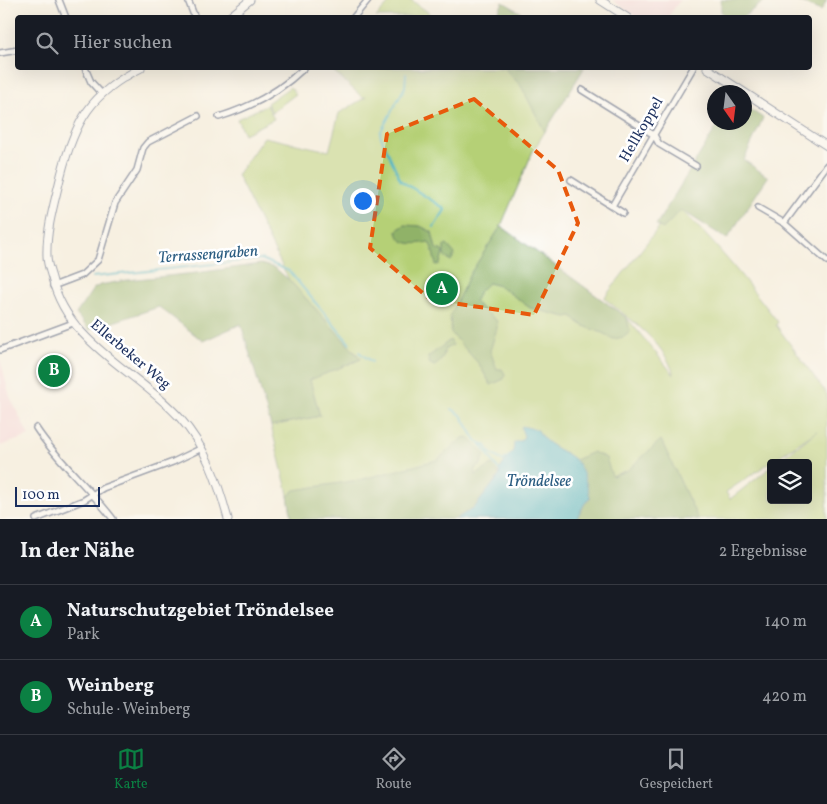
<!DOCTYPE html>
<html lang="de">
<head>
<meta charset="utf-8">
<style>
  body { margin:0; font-family:Vollkorn,serif; background:#242831; color:#f1f3f6 }
  .controls { position:absolute; right:15px; bottom:15px; display:grid; overflow:hidden; border-radius:5px; box-shadow:0 5px 20px #0002 }
  .controls button { width:45px; height:45px; display:grid; place-items:center; padding:0; border:0; border-bottom:1px solid #363941; background:#171b24; color:#f1f3f6; font:25px sans-serif }
  .compass { position:absolute; left:707px; top:85px; width:45px; height:45px; border-radius:50%; background:#171b24; box-shadow:0 5px 20px #0002; rotate:166deg }
  .scale { position:absolute; left:15px; bottom:12px; width:85px; box-sizing:border-box; padding-left:5px; border:2px solid #1b2f5e; border-top:0; font-size:14px; line-height:18px; white-space:nowrap; color:#1b2f5e; -webkit-text-stroke:4px #fff; paint-order:stroke }
  .you { position:absolute; left:362px; top:200px; width:18px; height:18px; margin:-12px; border:4px solid #fff; border-radius:50%; background:#1a73e8; box-shadow:0 0 0 8px #1a73e833 }
  .badge { display:grid; place-items:center; width:32px; height:32px; border-radius:50%; background:#0b8043; color:#fff; font-size:16px; font-weight:700 }
  .pin { position:absolute; translate:-50% -50%; border:2px solid #fff; box-shadow:0 1px 5px #0006 }
  .list { margin:0; padding:0; list-style:none }
  h2 { display:flex; justify-content:space-between; align-items:center; height:65px; margin:0; padding:0 20px; font-size:21px }
  h2 small { font-size:16px; font-weight:400; color:#9ea1a6 }
  .list li { display:grid; grid-template-columns:32px 1fr auto; gap:15px; align-items:center; box-sizing:border-box; height:75px; padding:0 20px; border-top:1px solid #363941 }
  .list b { display:block; font-size:19px; white-space:nowrap }
  .list p { margin:0; font-size:16px; white-space:nowrap; color:#9ea1a6 }
  .list em { font-size:16px; font-style:normal; color:#9ea1a6 }
  .icon { flex:none; width:28px; height:28px; fill:none; stroke:currentColor; stroke-width:2; stroke-linecap:round; stroke-linejoin:round }
  .map { position:relative; flex:none; width:827px; height:519px; overflow:hidden }
  .search { position:absolute; background:#171b24; box-shadow:0 5px 20px #0002; left:15px; right:15px; top:15px; height:55px; display:flex; align-items:center; gap:12px; box-sizing:border-box; padding:0 18px; border-radius:5px; color:#9ea1a6; font-size:19px }
  .sheet { height:215px; background:#171b24 }
  nav { display:flex; justify-content:space-around; align-items:center; box-sizing:border-box; height:70px; border-top:1px solid #363941; background:#171b24; font-size:14px; color:#9ea1a6 }
  nav a { display:grid; justify-items:center; gap:2px }
  nav .on { color:#0b8043 }
  .map>svg:first-child { display:block }
  .built { fill:#f6cfd7 }
  .green { fill:#b5d076; stroke:#68806a; fill-rule:evenodd }
  .forest { fill:#90b267; stroke:#567062 }
  .water { fill:#45b1c3; stroke:#307090 }
  .lines { fill:none; stroke-linecap:round; stroke-linejoin:round }
  .stream { stroke:#45b1c3; stroke-width:2 }
  .street-casing { stroke:#3c4c72; stroke-width:8 }
  .secondary-casing { stroke:#3c4c72; stroke-width:9 }
  .street { stroke:#fff; stroke-width:5 }
  .secondary { stroke:#fff; stroke-width:7 }
  .marked { fill:none; stroke:#e8590c; stroke-width:4; stroke-dasharray:10 6; stroke-linejoin:round }
  .labels { text-anchor:middle; dominant-baseline:central; stroke-width:5; stroke-linejoin:round; paint-order:stroke }
  .street-label { font-size:15px; fill:#1b2f5e; stroke:#fff }
  .water-label { font-size:16px; font-style:italic; fill:#2a5c81; stroke:#fff }
</style>
</head>
<body>
<div class="map">
<svg width="827" height="519" viewBox="0 0 827 519">
  <rect width="100%" height="100%" fill="#fff"/>
  <filter id="ink" filterUnits="userSpaceOnUse"><feTurbulence type="fractalNoise" baseFrequency=".02" numOctaves="2"/><feDisplacementMap in="SourceGraphic" scale="10" xChannelSelector="R" yChannelSelector="G"/><feConvolveMatrix kernelMatrix="1 2 1 2 8 2 1 2 1" color-interpolation-filters="sRGB"/></filter>
  <filter id="wash" filterUnits="userSpaceOnUse"><feTurbulence type="fractalNoise" baseFrequency=".0096" numOctaves="4" result="noise"/><feDisplacementMap in="SourceGraphic" scale="20" xChannelSelector="R" yChannelSelector="G"/><feGaussianBlur stdDeviation="1.12" result="paint"/><feColorMatrix in="noise" values="0 0 0 0 0 0 0 0 0 0 0 0 0 0 0 0 0 1.4 0 .05"/><feComposite in="paint" operator="in"/></filter>
  <g filter="url(#wash)">
    <rect width="100%" height="100%" fill="#f7f0e1"/>
    <!-- built -->
    <path class="built" d="M612,0H680L668,17L637,18Z
      M0,358L10,397L29,436L0,446Z"/>
    <!-- green -->
    <path class="green" d="M392,0H411L435,17H376Z
      M330,68H584L533,151L501,226L627,318L674,375C664,341 630,320 604,298L676,205C714,240 746,281 778,322L776,325L827,394V519H292L287,490L271,426L320,416L309,380L361,359L289,280L237,175L264,137L329,151L339,113L366,97H362ZM817,431L776,463H808V500H771V467L730,499L726,492Z
      M290,87L296,94L272,112L267,103Z
      M267,105L274,119L244,134L237,119Z"/>
    <!-- forest -->
    <path class="forest" d="M721,0H766L743,17L725,18L721,11Z
      M794,0H827L821,11Z
      M503,2L527,16L531,17H496Z
      M504,68H584L545,132L521,86Z
      M745,106L763,118L744,160L768,177L727,239L681,210L663,229L656,225L719,123L744,122Z
      M405,225L420,226L432,232L436,249L441,250L443,253L440,264L436,265L432,248L429,242C417,244 398,247 397,230Z
      M501,226L627,318L630,332L624,337L613,339C598,328 584,331 572,316L566,317L530,308L500,286L488,283L479,292L474,302L497,321V328L490,351L497,369H502L505,374L504,379L491,385L478,363L451,333L450,316L470,274Z
      M447,245L455,254L451,261L444,256V246Z
      M261,264L275,268L289,280L361,359L310,380L320,416L271,426L241,324L203,341L159,307L89,330L76,314L93,289L100,285L127,280L196,273Z
      M450,340L453,345L445,349C443,357 442,362 434,366L429,363L428,357Z
      M468,437L485,455L480,466L475,468L476,475L492,465L500,475L475,507L456,519H292L288,496L295,490L359,480L437,460L463,438Z
      M661,440L698,519H576L585,503L590,498L575,460L593,452L606,458L612,476L628,470Z"/>
    <!-- water -->
    <path class="water" d="M522,426L538,430C544,445 562,449 574,459C582,466 588,487 590,498L585,503L576,519H456L475,507L500,475L499,470L513,451L514,443L522,440L524,436L521,428Z"/>
    <g class="lines">
      <!-- stream -->
      <path class="stream" d="M406,74L405,87L380,133L381,137L401,181L444,208L445,210L434,227
        M92,277L261,259L289,271L350,344
        M359,352L372,362
        M452,409L461,415L476,441L486,446L490,453L503,461L509,456
        M480,443L499,470"/>
    </g>
  </g>
  <g filter="url(#ink)">
    <g class="lines">
      <defs>
        <path id="street" d="M59,0L66,18
          M188,0L195,18
          M353,18L368,0
          M0,53L18,50
          M85,68L91,82L101,93
          M582,90L654,135L659,144L696,166
          M219,117C252,107 279,92 304,68
          M571,180L623,213
          M612,206L693,68
          M758,208L784,223L827,261
          M784,223L827,165
          M53,286L82,275L98,260L115,203L137,170L143,148L148,142L198,116
          M0,350L73,323
          M36,428C58,462 89,487 113,519
          M36,519L84,500L103,488L173,462L202,448"/>
        <path id="secondary" d="M600,0L628,18
          M228,18L250,0
          M141,68C91,93 75,121 61,175C55,201 46,229 47,256C47,264 50,271 52,278C68,345 138,371 180,418C206,447 218,482 228,519
          M707,68L827,146"/>
      </defs>
      <!-- street casing -->
      <use href="#street" class="street-casing"/>
      <!-- secondary casing -->
      <use href="#secondary" class="secondary-casing"/>
      <!-- street -->
      <use href="#street" class="street"/>
      <!-- secondary -->
      <use href="#secondary" class="secondary"/>
    </g>
  </g>
  <!-- marked area -->
  <path d="M0 0H827V519H0ZM474,99L558,170L578,223L534,315L431,300L370,248L387,134Z" fill="#f7f0e1" fill-opacity=".55" fill-rule="evenodd"/>
  <path class="marked" d="M474,99L558,170L578,223L534,315L431,300L370,248L387,134Z"/>
  <g class="labels">
    <!-- street labels -->
    <g class="street-label">
      <text transform="translate(642 130) rotate(-60)">Hellkoppel</text>
      <text transform="translate(130 355) rotate(40)">Ellerbeker Weg</text>
    </g>
    <!-- water labels -->
    <g class="water-label">
      <text transform="translate(208 255) rotate(-4)">Terrassengraben</text>
      <text x="539" y="482">Tröndelsee</text>
    </g>
  </g>
</svg>
<div class="controls">
<button><svg class="icon" aria-label="layers" viewBox="0 0 24 24"><path d="M12 4l9 5-9 5-9-5zM3 14l9 5 9-5"/></svg></button>
</div>
<svg class="compass" viewBox="-18 -18 36 36"><path d="M0-13l5 13h-10z" fill="#e53935"/><path d="M0 13l5-13h-10z" fill="#9ea1a6"/></svg>
<div class="scale">100 m</div>
<div class="you"></div>
<div class="pin badge" style="left:442px;top:289px">A</div>
<div class="pin badge" style="left:54px;top:371px">B</div>
<div class="search"><svg class="icon" aria-label="search" viewBox="0 0 24 24"><circle cx="10" cy="10" r="6"/><path d="M15 15l6 6"/></svg>Hier suchen</div>
</div>
<section class="sheet">
<h2>In der Nähe<small>2 Ergebnisse</small></h2>
<ul class="list">
<li><span class="badge">A</span><div><b>Naturschutzgebiet Tröndelsee</b><p>Park</p></div><em>140 m</em></li>
<li><span class="badge">B</span><div><b>Weinberg</b><p>Schule · Weinberg</p></div><em>420 m</em></li>
</ul>
</section>
<nav>
<a class="on"><svg class="icon" aria-label="map" viewBox="0 0 24 24"><path d="M3 6l6-2 6 2 6-2v14l-6 2-6-2-6 2zM9 4v14M15 6v14"/></svg>Karte</a>
<a><svg class="icon" aria-label="directions" viewBox="0 0 24 24"><path d="M12 3l9 9-9 9-9-9zM9 14v-3h6M13 9l2 2-2 2"/></svg>Route</a>
<a><svg class="icon" aria-label="saved" viewBox="0 0 24 24"><path d="M7 4h10v16l-5-4-5 4z"/></svg>Gespeichert</a>
</nav>
</body>
</html>
